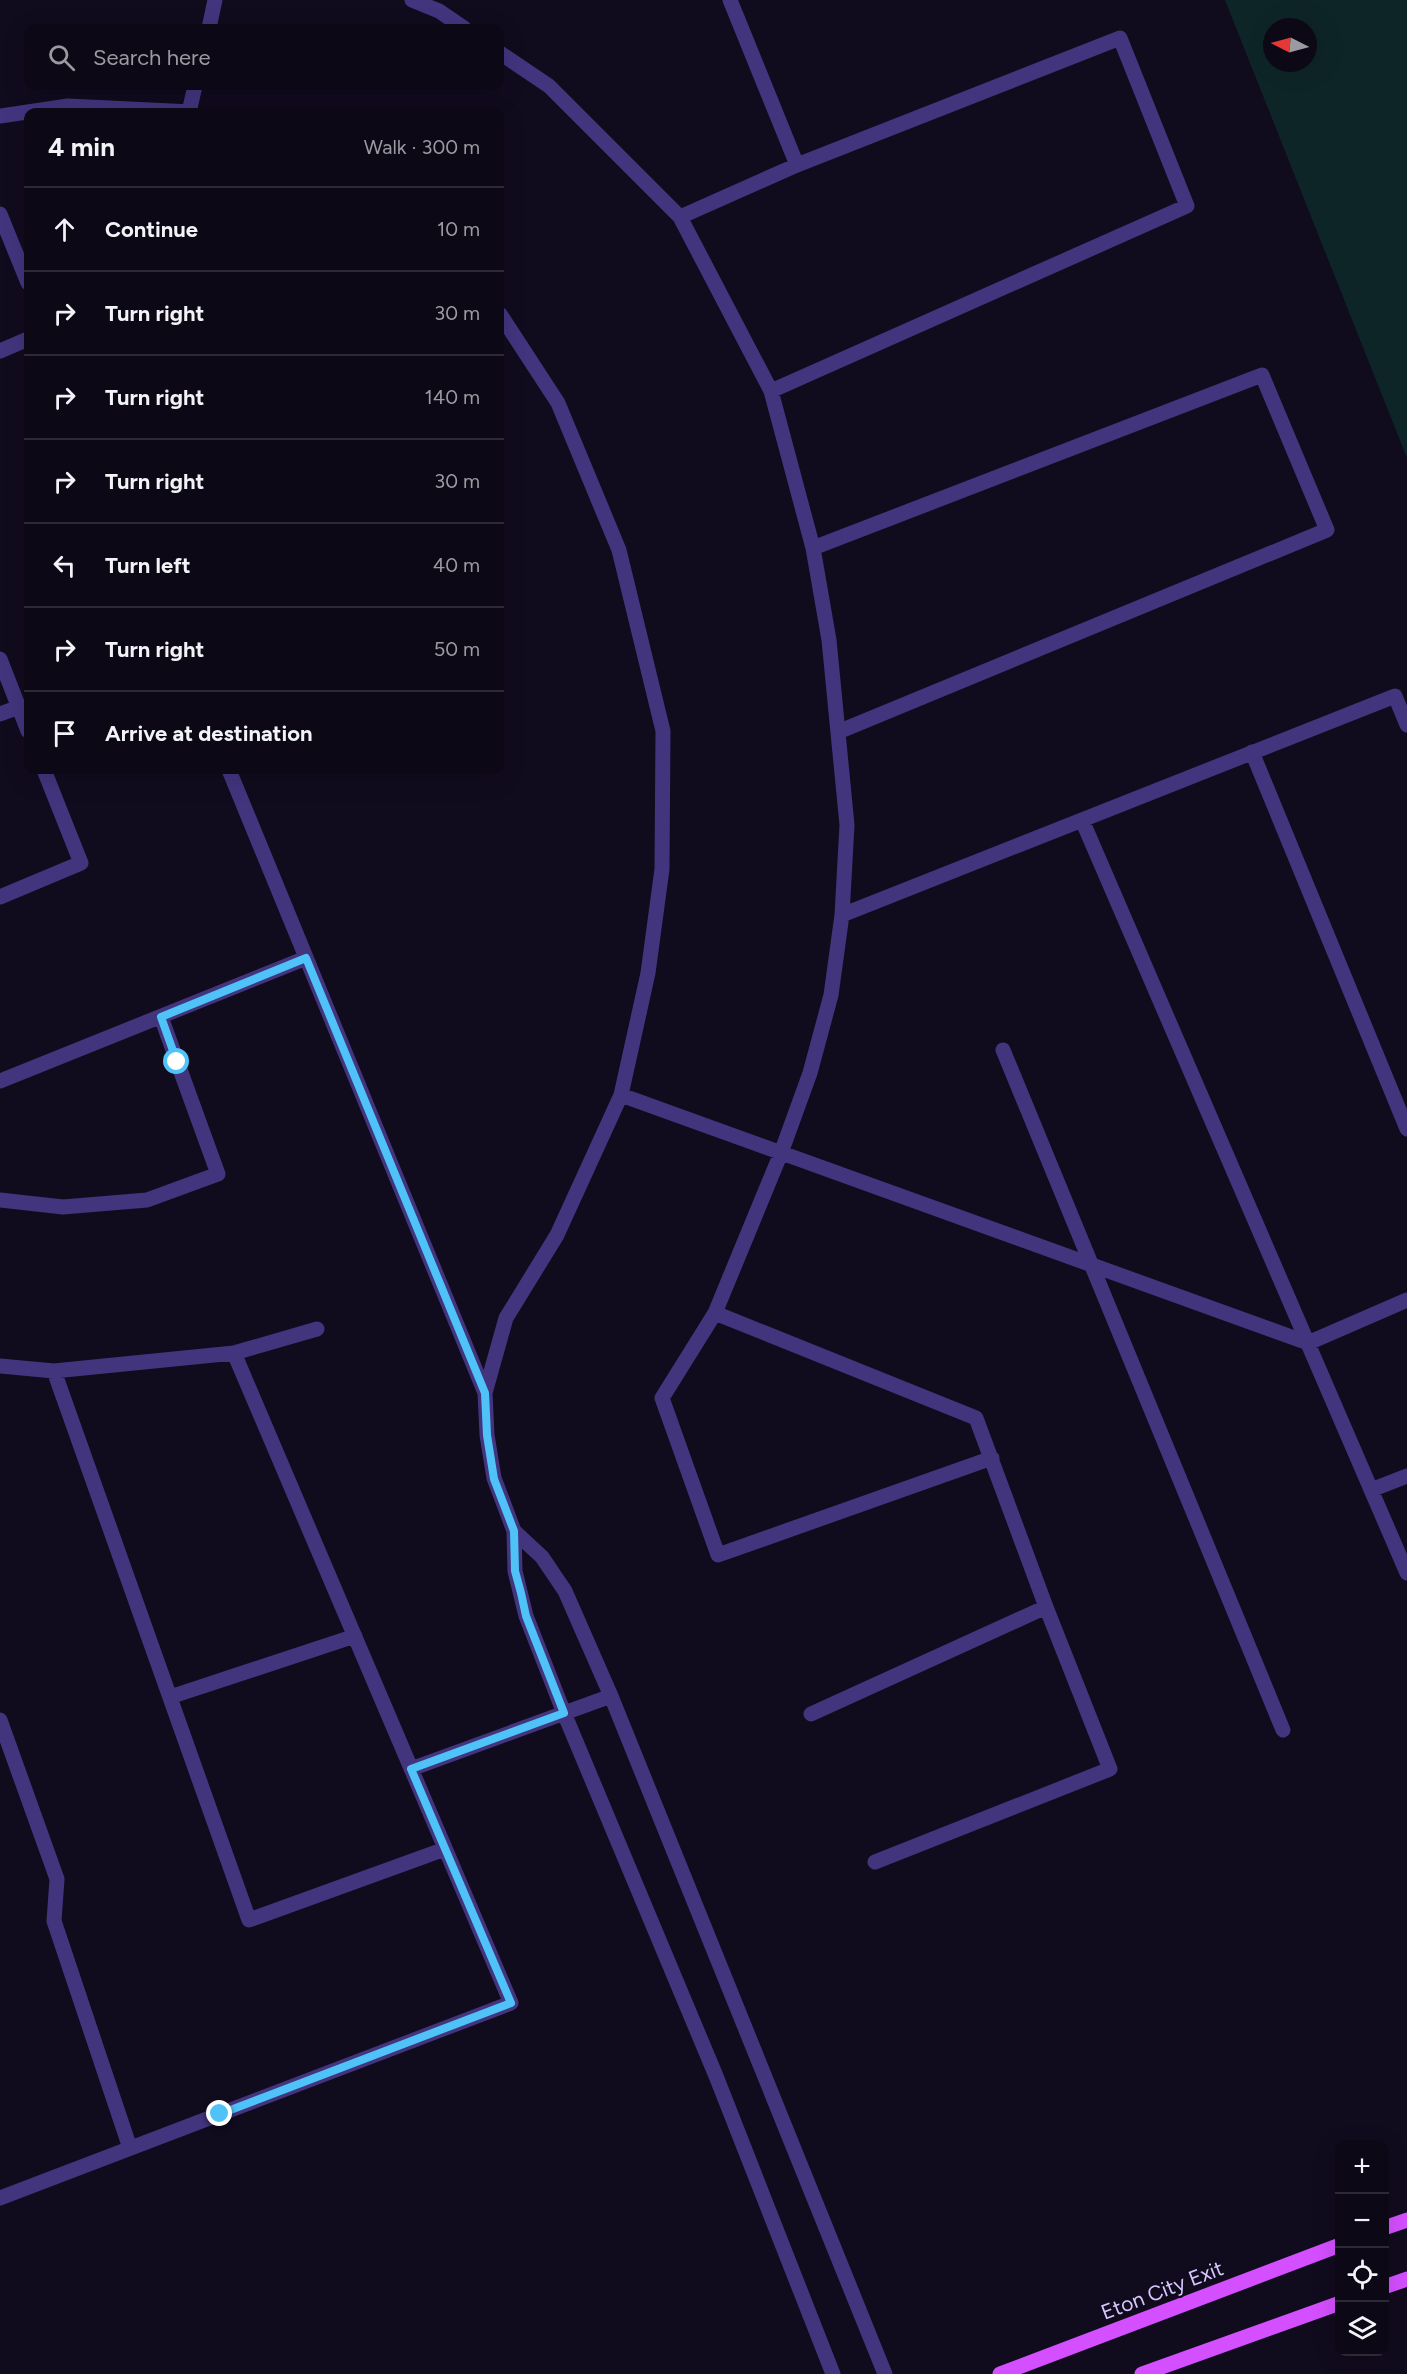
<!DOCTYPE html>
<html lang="en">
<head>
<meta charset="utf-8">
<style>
  body { margin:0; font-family:Figtree,sans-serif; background:#1b1623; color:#f1f3f6 }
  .controls { position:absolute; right:18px; bottom:18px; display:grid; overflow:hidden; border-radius:12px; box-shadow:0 6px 24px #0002 }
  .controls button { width:54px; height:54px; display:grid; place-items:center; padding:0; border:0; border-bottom:2px solid #2d2935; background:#0d0816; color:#f1f3f6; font:30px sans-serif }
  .compass { position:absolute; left:1263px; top:18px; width:54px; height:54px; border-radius:50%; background:#0d0816; box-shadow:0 6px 24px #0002; rotate:276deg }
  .stop { position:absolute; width:18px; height:18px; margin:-14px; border:4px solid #4fc3f7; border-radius:50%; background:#fff }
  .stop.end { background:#4fc3f7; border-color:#fff; box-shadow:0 2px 6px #0008 }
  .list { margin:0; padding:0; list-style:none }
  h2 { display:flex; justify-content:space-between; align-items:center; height:78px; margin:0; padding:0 24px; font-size:26px }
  h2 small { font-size:20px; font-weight:400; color:#9a9aa1 }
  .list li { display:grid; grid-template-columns:39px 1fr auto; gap:18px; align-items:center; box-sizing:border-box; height:84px; padding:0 24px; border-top:2px solid #2d2935 }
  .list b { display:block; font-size:22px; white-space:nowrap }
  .list em { font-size:20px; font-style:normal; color:#9a9aa1 }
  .icon { flex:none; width:33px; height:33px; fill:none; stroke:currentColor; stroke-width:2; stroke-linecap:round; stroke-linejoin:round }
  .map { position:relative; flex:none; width:1407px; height:2374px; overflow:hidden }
  .search { position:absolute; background:#0d0816; box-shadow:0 6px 24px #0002; left:24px; top:24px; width:480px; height:66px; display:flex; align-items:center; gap:15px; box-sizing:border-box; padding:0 21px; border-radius:12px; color:#9a9aa1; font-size:22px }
  .panel { position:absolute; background:#0d0816; box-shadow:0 6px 24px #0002; left:24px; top:108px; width:480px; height:666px; border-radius:12px }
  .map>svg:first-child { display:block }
  .green { fill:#0e2528; fill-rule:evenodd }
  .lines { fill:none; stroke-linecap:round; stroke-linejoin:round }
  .minor { stroke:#42357e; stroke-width:15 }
  .major { stroke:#d44fff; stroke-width:15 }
  .route { stroke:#4fc3f7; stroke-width:8 }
  .labels { text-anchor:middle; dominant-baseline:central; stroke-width:4.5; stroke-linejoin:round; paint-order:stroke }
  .street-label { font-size:21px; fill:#d6c8ff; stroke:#110b1e }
</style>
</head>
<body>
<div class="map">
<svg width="1407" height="2374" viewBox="0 0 1407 2374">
  <rect width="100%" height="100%" fill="#110b1e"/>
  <!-- green -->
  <path class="green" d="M1225,0H1407V458ZM1272,27H1308V63H1272Z"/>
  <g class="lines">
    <!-- minor -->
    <path class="minor" d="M412,0L439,11L464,28
      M730,0L797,165
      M209,28L215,0
      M500,53L549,86L680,217L771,391L813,548L829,640L847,825L842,915L831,995L810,1073L781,1153L715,1313L662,1398L718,1555L992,1458
      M189,112L195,86
      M0,116L68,106L192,112
      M0,214L28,283
      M680,217L797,165L1120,38L1187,206L771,391
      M500,314L558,403L619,550L663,731L662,869L648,973L621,1095L557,1235L506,1318L485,1393L487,1435L494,1478L514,1531L515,1571L526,1616L564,1713L716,2076L833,2374
      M0,351L28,339
      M813,548L1262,375L1327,530L838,732
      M0,659L28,731
      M0,714L19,707
      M1252,752L1407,1129
      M229,770L485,1393
      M1082,820L1407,1573
      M0,897L81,863L44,770
      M842,915L1395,696L1407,725
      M1003,1050L1283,1730
      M0,1081L306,958
      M621,1095L1308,1343L1407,1300
      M0,1200L63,1207L147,1200L218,1174L161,1017
      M715,1313L976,1418L1046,1607L1110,1769L875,1862
      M0,1366L54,1371L234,1353L317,1329
      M54,1371L249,1920L445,1849
      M1371,1490L1407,1476
      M514,1531L542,1557L565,1591L611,1696L885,2374
      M170,1697L355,1636
      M811,1714L1046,1607
      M0,1720L57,1879L54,1921L130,2148
      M411,1769L611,1696
      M0,2198L511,2003L234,1353"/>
    <!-- major -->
    <path class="major" d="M1384,2228L1407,2220
      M1384,2287L1407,2279
      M1000,2374L1340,2245
      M1142,2374L1340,2303"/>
  </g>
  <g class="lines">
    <!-- route -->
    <path class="route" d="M177,1062L161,1017L306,958L485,1393L487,1435L494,1479L514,1531L515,1571L521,1593L526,1616L564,1713L411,1769L511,2003L220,2114"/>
  </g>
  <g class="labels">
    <!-- street labels -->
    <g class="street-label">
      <text transform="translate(1162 2290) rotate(-21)">Eton City Exit</text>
    </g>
  </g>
</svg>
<div class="controls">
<button>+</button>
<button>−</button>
<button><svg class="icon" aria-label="locate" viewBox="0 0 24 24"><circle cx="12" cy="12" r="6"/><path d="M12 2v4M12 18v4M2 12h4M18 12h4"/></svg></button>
<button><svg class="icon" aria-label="layers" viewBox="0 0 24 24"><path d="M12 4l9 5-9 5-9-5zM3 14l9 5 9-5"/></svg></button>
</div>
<svg class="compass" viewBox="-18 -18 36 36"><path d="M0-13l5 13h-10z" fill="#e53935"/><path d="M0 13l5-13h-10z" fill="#9a9aa1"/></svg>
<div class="stop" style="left:177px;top:1062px"></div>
<div class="stop end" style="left:220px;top:2114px"></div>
<div class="search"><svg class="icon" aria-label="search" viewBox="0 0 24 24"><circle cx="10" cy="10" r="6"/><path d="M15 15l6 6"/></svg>Search here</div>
<section class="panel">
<h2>4 min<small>Walk · 300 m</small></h2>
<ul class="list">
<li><svg class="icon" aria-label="ahead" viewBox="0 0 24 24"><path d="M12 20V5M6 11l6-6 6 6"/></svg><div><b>Continue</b></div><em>10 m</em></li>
<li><svg class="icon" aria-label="right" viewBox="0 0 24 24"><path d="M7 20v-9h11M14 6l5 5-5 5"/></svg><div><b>Turn right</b></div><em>30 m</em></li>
<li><svg class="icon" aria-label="right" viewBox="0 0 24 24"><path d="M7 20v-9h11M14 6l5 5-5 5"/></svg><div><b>Turn right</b></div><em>140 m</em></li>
<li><svg class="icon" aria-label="right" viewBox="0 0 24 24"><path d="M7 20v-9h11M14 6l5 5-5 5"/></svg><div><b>Turn right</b></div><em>30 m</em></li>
<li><svg class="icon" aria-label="left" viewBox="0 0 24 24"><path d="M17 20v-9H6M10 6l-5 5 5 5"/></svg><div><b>Turn left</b></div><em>40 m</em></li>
<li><svg class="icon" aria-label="right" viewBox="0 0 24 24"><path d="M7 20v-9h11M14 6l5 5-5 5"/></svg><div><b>Turn right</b></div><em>50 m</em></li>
<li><svg class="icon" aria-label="arrive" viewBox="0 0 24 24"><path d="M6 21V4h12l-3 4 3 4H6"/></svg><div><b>Arrive at destination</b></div></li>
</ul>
</section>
</div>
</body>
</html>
